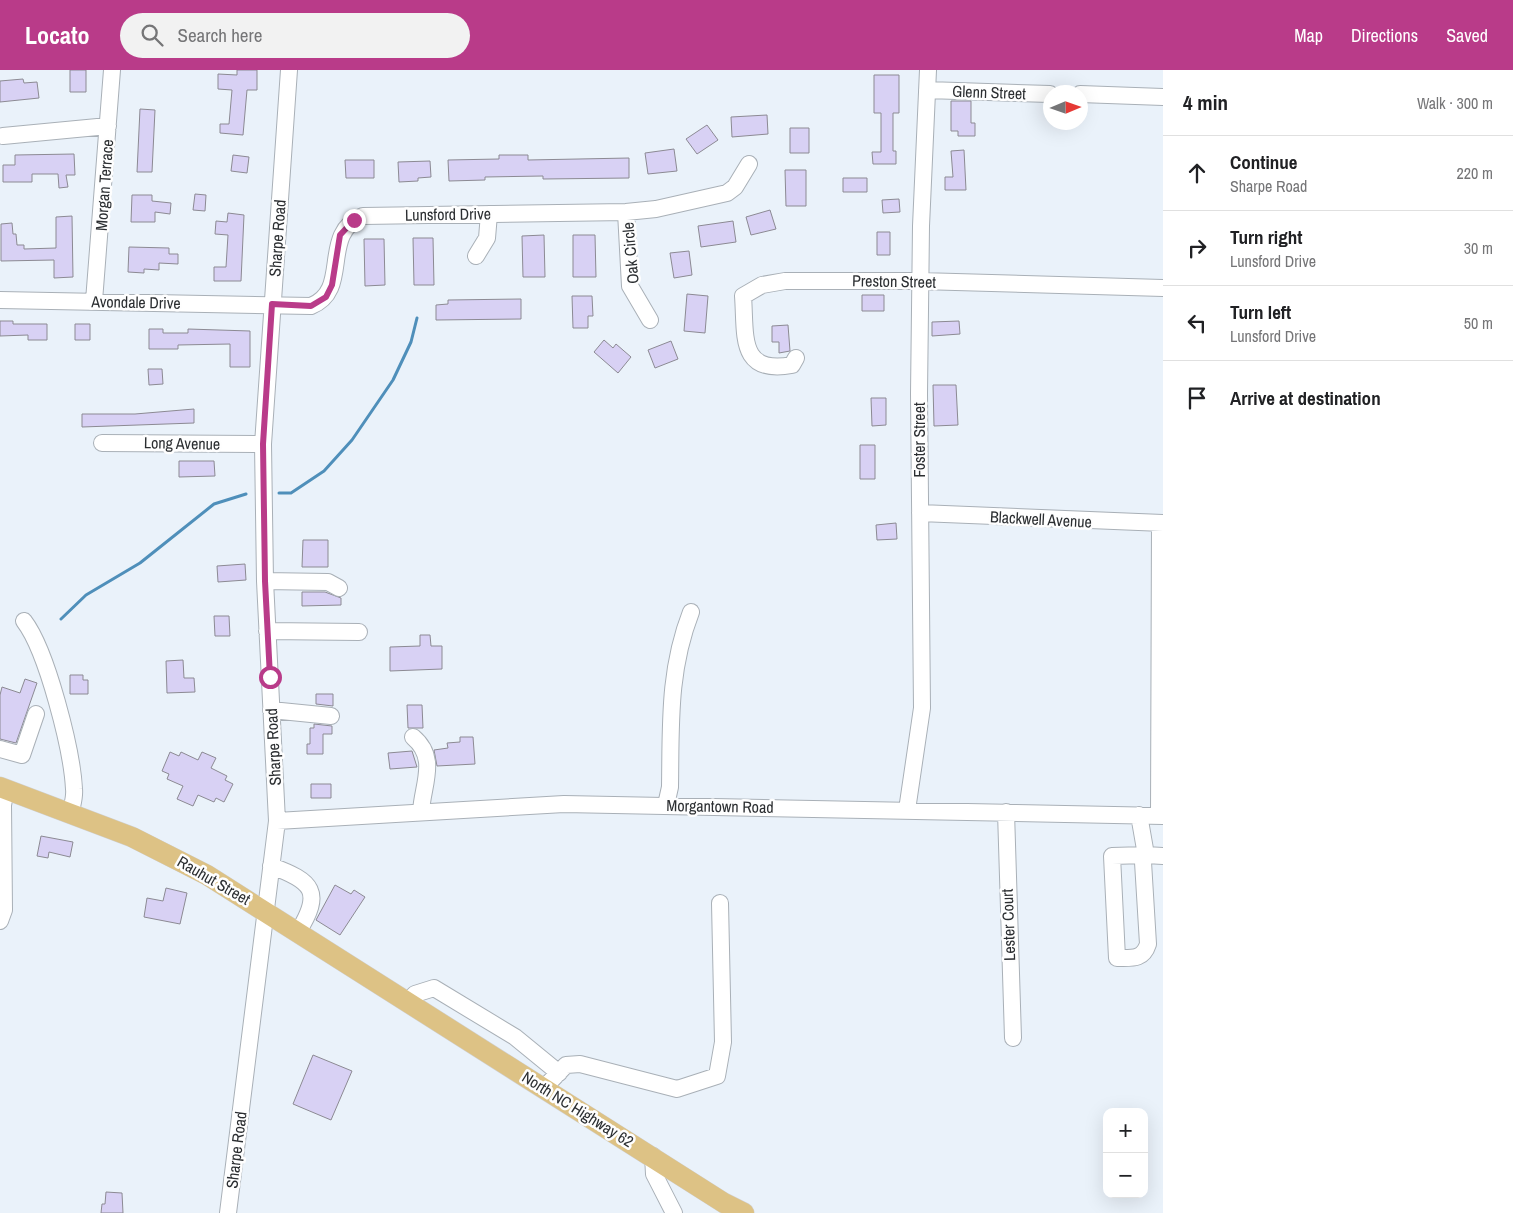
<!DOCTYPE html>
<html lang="en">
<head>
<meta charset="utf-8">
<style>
  body { margin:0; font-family:"Archivo Narrow",sans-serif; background:#f2f2f2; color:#202124 }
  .controls { position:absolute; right:15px; bottom:15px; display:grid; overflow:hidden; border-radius:10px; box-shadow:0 5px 20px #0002 }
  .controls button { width:45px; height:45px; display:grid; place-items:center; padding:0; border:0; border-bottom:1px solid #e0e0e0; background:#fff; color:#202124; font:25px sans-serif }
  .compass { position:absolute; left:1043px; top:15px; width:45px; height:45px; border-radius:50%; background:#fff; box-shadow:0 5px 20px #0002; rotate:88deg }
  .stop { position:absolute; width:15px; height:15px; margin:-11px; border:4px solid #b93b89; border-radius:50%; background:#fff }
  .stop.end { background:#b93b89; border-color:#fff; box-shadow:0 1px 5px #0008 }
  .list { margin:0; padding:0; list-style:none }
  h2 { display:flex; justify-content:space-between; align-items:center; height:65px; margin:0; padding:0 20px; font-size:21px }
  h2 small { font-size:16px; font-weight:400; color:#757577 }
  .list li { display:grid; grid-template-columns:32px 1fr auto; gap:15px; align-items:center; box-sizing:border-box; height:75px; padding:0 20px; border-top:1px solid #e0e0e0 }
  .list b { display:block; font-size:19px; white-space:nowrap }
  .list p { margin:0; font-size:16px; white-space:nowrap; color:#757577 }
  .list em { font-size:16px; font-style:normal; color:#757577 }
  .icon { flex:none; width:28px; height:28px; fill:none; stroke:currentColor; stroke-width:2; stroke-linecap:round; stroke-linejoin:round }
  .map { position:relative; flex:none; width:1163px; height:1143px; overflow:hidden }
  header { display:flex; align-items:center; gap:30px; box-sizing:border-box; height:70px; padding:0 25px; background:#b93b89; color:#fff }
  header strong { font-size:24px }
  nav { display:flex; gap:28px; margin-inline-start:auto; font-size:18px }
  .search { width:350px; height:45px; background:#f2f2f2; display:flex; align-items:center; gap:12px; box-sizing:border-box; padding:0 18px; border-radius:28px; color:#757577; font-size:19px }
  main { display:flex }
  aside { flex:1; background:#fff }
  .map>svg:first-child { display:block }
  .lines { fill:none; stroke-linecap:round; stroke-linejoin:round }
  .stream { stroke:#4f8fba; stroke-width:3 }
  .building { fill:#d8d1f4; stroke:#8c8a93 }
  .minor-casing { stroke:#a9b0b7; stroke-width:18 }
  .major-casing { stroke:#d0d1d2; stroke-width:21 }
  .minor { stroke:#fff; stroke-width:16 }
  .major { stroke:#ddc285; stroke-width:20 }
  .route { stroke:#b93b89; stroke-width:6 }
  .labels { text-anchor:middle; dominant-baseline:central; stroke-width:5; stroke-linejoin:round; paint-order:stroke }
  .street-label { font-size:16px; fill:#2b2e31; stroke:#fefefe }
</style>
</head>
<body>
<header>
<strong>Locato</strong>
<div class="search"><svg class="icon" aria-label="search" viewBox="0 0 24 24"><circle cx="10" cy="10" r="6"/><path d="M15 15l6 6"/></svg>Search here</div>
<nav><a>Map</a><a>Directions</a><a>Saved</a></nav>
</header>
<main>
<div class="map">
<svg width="1163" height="1143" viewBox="0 0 1163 1143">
  <rect width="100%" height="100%" fill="#eaf2fa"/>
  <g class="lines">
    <!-- stream -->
    <path class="stream" d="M279,423H291L324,401L352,370L393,310L411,272L417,248
      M61,549L86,525L140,493L214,434L246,424"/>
  </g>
  <!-- building -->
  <path class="building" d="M70,0H86V22H70Z
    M237,0H257V20H247L243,65L220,63V54H229L232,20L218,19V4L237,5Z
    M874,5H899V43H893V81H896V94H873L872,82H881V43H874Z
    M23,9L24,13L37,12L39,28L0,32V11Z
    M951,31H971V53H975V66H958V61H951Z
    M140,39L155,40L152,102H137Z
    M767,45L768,64L732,67L731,47Z
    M707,55L718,70L697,84L686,69Z
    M790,58H809V83H790Z
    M674,79L677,101L648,104L645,83Z
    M964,80L966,120H945V107H953L951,81Z
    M74,84L75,105H66L68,117L59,118L58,104H32V112H3V95H15V85Z
    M233,85L249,87L247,103L231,101Z
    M499,85H528V90L629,88V108L543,109V106L485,107V110L449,111L448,90L499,89Z
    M345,90H374V108H346Z
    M430,91L431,107L418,108V111L399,112L398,92Z
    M785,100H806V136H786Z
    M843,108H867V122H843Z
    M195,124L206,125L205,141L193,140Z
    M132,125H152V131L171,133L170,144L155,142V152H131Z
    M899,129L900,142L883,143L882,130Z
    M770,140L776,159L751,165L746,147Z
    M228,143L244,145L241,211H214V197H226L228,165L215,164L216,151L227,152Z
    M72,146L73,207L54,208V190L1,191V154L12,153L13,164H16L17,175H24V179L56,178V147Z
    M733,151L736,172L701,177L698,156Z
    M877,162H890V185H877Z
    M544,165L545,207H523L522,166Z
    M573,165H595L596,207H573Z
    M413,168H433L434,215H414Z
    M364,169H384L385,215L365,216Z
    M129,177L169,178V184H178V194L159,193V200L144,199V203L128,202Z
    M689,181L692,205L674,208L670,183Z
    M687,224L708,226L705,263L684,261Z
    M862,225H884V241H862Z
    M572,226H592L593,246H588V258H573Z
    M521,229V249L436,250V235L448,234V230Z
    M0,251H13V254H47V270H28V265L0,266Z
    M959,251L960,264L932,266V252Z
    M75,254H90V270H75Z
    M788,255L790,281L779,283V272H772V256Z
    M149,259H163V263H188V259L250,261V297H230V274L178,275V279H149Z
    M604,270L613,278L616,274L631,287L618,303L594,282Z
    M671,271L678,289L655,298L648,280Z
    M148,299H162L163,314L149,315Z
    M933,315H956L958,355L934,356Z
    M871,328H886V355L872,356Z
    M194,339V353L82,357V344H135Z
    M860,375H875V409H860Z
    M179,391H214L215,406L179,407Z
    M896,453L897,469L877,470L876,455Z
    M303,470H328V497H302Z
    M245,494L246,510L218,512L217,496Z
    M302,522H325L341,528V535L302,536Z
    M214,546H229L230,566H215Z
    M420,565H430L431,576H442V599L390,601V577L420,576Z
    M183,590L184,608H194L195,622L167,623L166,591Z
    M70,605H83V610H88V624H70Z
    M25,609L37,613L16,673L0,669V625L2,617L20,623Z
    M316,624H333V636L316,634Z
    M407,635H422L423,658H408Z
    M314,654L332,656V664H323V684H307V674H310V658H314Z
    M460,667H473L475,694L437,696L434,680L448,678L447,673L460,672Z
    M412,681L417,697L390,699L388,683Z
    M170,682L179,686L181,682L198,690L202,682L216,688L211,698L227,706L225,710L233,714L224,732L216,728L214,732L198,725L193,736L177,729L183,716L167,709L169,704L162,701Z
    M311,714H331V728H311Z
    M41,766L73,772L70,787L49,782L48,788L37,786Z
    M335,815L351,824L354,820L365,827L340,865L316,850Z
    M166,818L187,823L180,854L144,847L147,828L163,831Z
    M313,985L352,1001L331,1050L293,1034Z
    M106,1122L122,1123L123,1143H101L102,1134H105Z"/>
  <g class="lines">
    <defs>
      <path id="minor" d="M927,20L1050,24
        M1080,24L1163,27
        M3,66L108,56
        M626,142L630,216L650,250
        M476,186L487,168L489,144
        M0,230L311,236C352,220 319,163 363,146L626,142L656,139L727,123L735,117L749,94
        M94,231L112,0
        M796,288L792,295C738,305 746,265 743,226L762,215L785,211H920L1163,218
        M102,373L263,374
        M920,443L1163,453
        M265,511L328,512L339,518
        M24,551C47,581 72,680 74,719C75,727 72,735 71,742
        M267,561L359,562
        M271,640L331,646
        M413,667C438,688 423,713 421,741
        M0,679L22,685L36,644
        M666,735L670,717C671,656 668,601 691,542
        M907,740L922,638L919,324L921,156L928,0
        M1006,742L1013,968
        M1139,745L1146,785L1163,786
        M1159,746L1160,453
        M277,751L564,734L1163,746
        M1146,785L1143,792L1148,874C1143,890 1132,888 1117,888L1112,786Z
        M271,796C313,811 323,822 298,862
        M0,851L4,840L3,735L6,719
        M407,932L415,924L434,918L515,967L559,1003
        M544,1018L566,995L580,994L677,1019L717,1006L723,972L720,833
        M653,1086L654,1104L674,1143
        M228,1143L277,751L265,511L263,374L289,0"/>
      <path id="major" d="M0,717L132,767L207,805L724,1133L744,1143"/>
    </defs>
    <!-- minor casing -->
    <use href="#minor" class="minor-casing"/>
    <!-- major casing -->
    <use href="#major" class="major-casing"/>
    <!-- minor -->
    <use href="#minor" class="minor"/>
    <!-- major -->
    <use href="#major" class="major"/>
  </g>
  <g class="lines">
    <!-- route -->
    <path class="route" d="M270,607L265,511L263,374L272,234L311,236L326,227L332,215L340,165L354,150"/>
  </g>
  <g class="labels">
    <!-- street labels -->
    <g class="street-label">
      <text transform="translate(989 22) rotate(2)">Glenn Street</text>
      <text transform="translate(104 115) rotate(-86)">Morgan Terrace</text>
      <text transform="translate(448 144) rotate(-1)">Lunsford Drive</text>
      <text transform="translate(277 168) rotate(-86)">Sharpe Road</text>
      <text transform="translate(630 183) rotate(-95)">Oak Circle</text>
      <text transform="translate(894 211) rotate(1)">Preston Street</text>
      <text transform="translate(136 232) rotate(1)">Avondale Drive</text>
      <text transform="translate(919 370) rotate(-90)">Foster Street</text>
      <text transform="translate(182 373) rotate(1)">Long Avenue</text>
      <text transform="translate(1041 449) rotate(3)">Blackwell Avenue</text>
      <text transform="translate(273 677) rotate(-93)">Sharpe Road</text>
      <text transform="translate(720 736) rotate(1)">Morgantown Road</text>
      <text transform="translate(214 810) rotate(30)">Rauhut Street</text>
      <text transform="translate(1008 855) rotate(-92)">Lester Court</text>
      <text transform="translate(578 1039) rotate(32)">North NC Highway 62</text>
      <text transform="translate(236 1080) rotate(-83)">Sharpe Road</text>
    </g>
  </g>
</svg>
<div class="controls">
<button>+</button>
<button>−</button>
</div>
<svg class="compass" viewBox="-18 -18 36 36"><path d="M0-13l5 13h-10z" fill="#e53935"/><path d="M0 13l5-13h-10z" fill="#757577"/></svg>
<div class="stop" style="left:270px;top:607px"></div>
<div class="stop end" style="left:354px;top:150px"></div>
</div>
<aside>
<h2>4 min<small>Walk · 300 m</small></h2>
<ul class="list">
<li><svg class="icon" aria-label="ahead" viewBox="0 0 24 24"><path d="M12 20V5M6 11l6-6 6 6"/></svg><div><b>Continue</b><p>Sharpe Road</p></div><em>220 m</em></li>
<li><svg class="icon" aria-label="right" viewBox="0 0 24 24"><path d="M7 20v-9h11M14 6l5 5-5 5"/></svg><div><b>Turn right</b><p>Lunsford Drive</p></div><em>30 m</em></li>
<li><svg class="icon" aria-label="left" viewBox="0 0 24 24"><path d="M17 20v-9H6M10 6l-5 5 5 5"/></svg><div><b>Turn left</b><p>Lunsford Drive</p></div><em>50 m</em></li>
<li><svg class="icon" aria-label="arrive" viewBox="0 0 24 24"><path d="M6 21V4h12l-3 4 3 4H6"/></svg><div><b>Arrive at destination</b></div></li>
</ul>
</aside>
</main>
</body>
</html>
